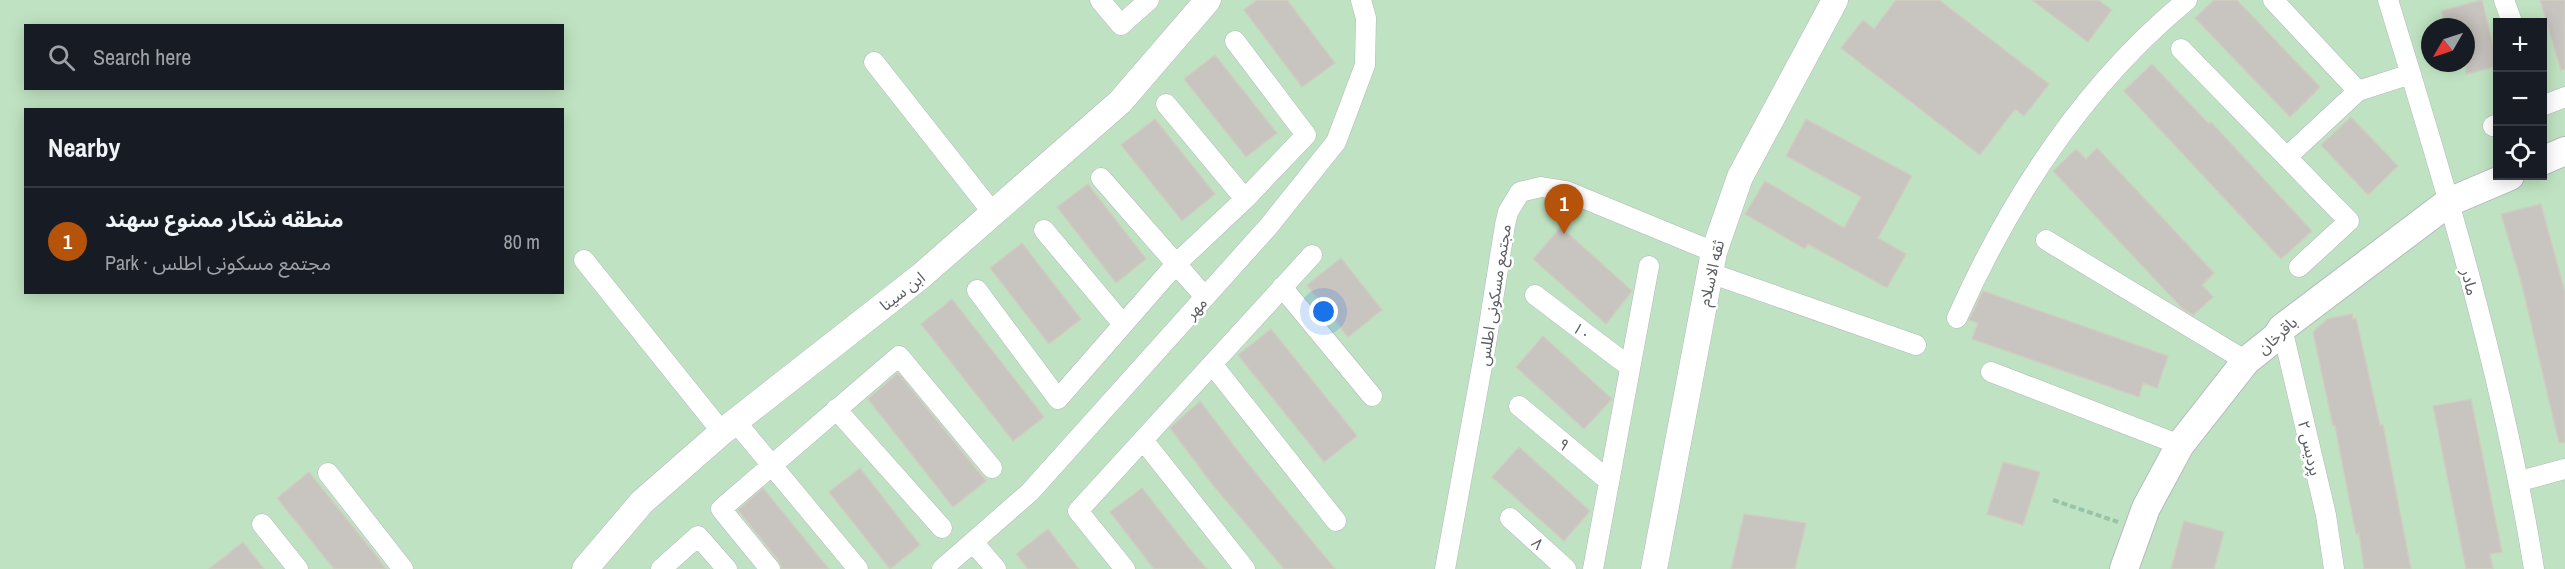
<!DOCTYPE html>
<html lang="en">
<head>
<meta charset="utf-8">
<style>
  body { margin:0; font-family:"Archivo Narrow","Noto Sans Arabic",sans-serif; background:#20242c; color:#f1f3f6 }
  .controls { position:absolute; right:18px; top:18px; display:grid; overflow:hidden; border-radius:0px; box-shadow:0 3px 15px #0003 }
  .controls button { width:54px; height:54px; display:grid; place-items:center; padding:0; border:0; border-bottom:2px solid #363941; background:#171b24; color:#f1f3f6; font:30px sans-serif }
  .compass { position:absolute; left:2421px; top:18px; width:54px; height:54px; border-radius:50%; background:#171b24; box-shadow:0 3px 15px #0003; rotate:231deg }
  .you { position:absolute; left:1324px; top:312px; width:21px; height:21px; margin:-15px; border:4px solid #fff; border-radius:50%; background:#1a73e8; box-shadow:0 0 0 9px #1a73e833 }
  .badge { display:grid; place-items:center; width:39px; height:39px; border-radius:50%; background:#b45309; color:#fff; font-size:20px; font-weight:700 }
  .pin { position:absolute; translate:-50% -50px; filter:drop-shadow(0 2px 3px #0008) }
  .pin::after { content:''; position:absolute; top:32px; width:21px; height:18px; background:inherit; clip-path:polygon(0 0,100% 0,50% 100%) }
  .list { margin:0; padding:0; list-style:none }
  h2 { display:flex; justify-content:space-between; align-items:center; height:78px; margin:0; padding:0 24px; font-size:26px }
  h2 small { font-size:20px; font-weight:400; color:#9ea1a6 }
  .list li { display:grid; grid-template-columns:39px 1fr auto; gap:18px; align-items:center; box-sizing:border-box; height:108px; padding:0 24px; border-top:2px solid #363941 }
  .list b { display:block; font-size:22px; white-space:nowrap }
  .list p { margin:0; font-size:20px; white-space:nowrap; color:#9ea1a6 }
  .list em { font-size:20px; font-style:normal; color:#9ea1a6 }
  .icon { flex:none; width:33px; height:33px; fill:none; stroke:currentColor; stroke-width:2; stroke-linecap:round; stroke-linejoin:round }
  .map { position:relative; flex:none; width:2565px; height:569px; overflow:hidden }
  .search { position:absolute; background:#171b24; box-shadow:0 3px 15px #0003; left:24px; top:24px; width:540px; height:66px; display:flex; align-items:center; gap:15px; box-sizing:border-box; padding:0 21px; border-radius:0px; color:#9ea1a6; font-size:22px }
  .panel { position:absolute; background:#171b24; box-shadow:0 3px 15px #0003; left:24px; top:108px; width:540px; height:186px; border-radius:0px }
  .map>svg:first-child { display:block }
  .green { fill:#bfe3c2; fill-rule:evenodd }
  .building { fill:#c8c4bf; stroke:#d0cdc0; stroke-width:1.5 }
  .lines { fill:none; stroke-linecap:round; stroke-linejoin:round }
  .minor-casing { stroke:#b4b7bc; stroke-width:21 }
  .tertiary-casing { stroke:#b4b7bc; stroke-width:27 }
  .secondary-casing { stroke:#b5b8bd; stroke-width:30 }
  .path { stroke:#99c3a8; stroke-width:4; stroke-dasharray:6 3; stroke-linecap:butt }
  .minor { stroke:#fff; stroke-width:20 }
  .tertiary { stroke:#fff; stroke-width:26 }
  .secondary { stroke:#fff; stroke-width:28 }
  .labels { text-anchor:middle; dominant-baseline:central; stroke-width:5; stroke-linejoin:round; paint-order:stroke }
  .street-label { font-size:16px; fill:#5a5d62; stroke:#fff }
</style>
</head>
<body>
<div class="map">
<svg width="2565" height="569" viewBox="0 0 2565 569">
  <rect width="100%" height="100%" fill="#ecebe2"/>
  <!-- green -->
  <path class="green" d="M0,0H2565V569H0ZM2498,22H2542V176H2498ZM26,26H562V88H26ZM2430,27H2466V63H2430ZM26,110H562V292H26Z"/>
  <!-- building -->
  <path class="building" d="M1257,0H1287L1335,63L1302,87L1244,10Z
    M1896,0H1939L2049,84L2024,116L2015,109L1980,155L1841,48L1863,20L1874,29Z
    M2032,0H2098L2112,10L2088,42Z
    M2214,0H2237L2320,87L2290,117L2195,18Z
    M2482,0L2498,66L2466,74V27H2446L2441,11Z
    M2540,0H2565V69L2561,70Z
    M1215,55L1277,133L1246,157L1184,79Z
    M2152,64L2209,124L2211,122L2312,231L2281,259L2124,91Z
    M2351,117L2398,166L2368,195L2321,145Z
    M1155,119L1215,194L1182,221L1121,145Z
    M1806,119L1912,176L1878,238L1906,254L1887,288L1808,244L1805,249L1745,214L1765,181L1844,228L1861,197L1786,156Z
    M2097,148L2214,273L2202,285L2213,297L2193,315L2182,308L2053,171L2076,149L2086,159Z
    M1088,184L1146,259L1116,283L1057,207Z
    M2541,204L2565,293V442L2559,443L2521,281L2501,214Z
    M1561,227L1632,291L1606,324L1533,259Z
    M1022,243L1081,319L1049,344L990,268Z
    M1341,258L1382,310L1348,337L1307,285Z
    M1983,291L2168,356L2157,388L2143,383L2139,397L1972,339L1978,323L1969,320Z
    M952,299L1044,417L1013,441L921,324Z
    M2352,314L2353,319L2356,318L2380,425H2383L2411,569H2364L2359,533L2356,534L2335,426H2333L2313,332L2327,319Z
    M1271,329L1357,436L1324,462L1238,355Z
    M1543,336L1612,399L1584,429L1516,367Z
    M898,373L986,481L953,507L868,399Z
    M2471,399L2502,552L2490,554L2493,569H2466L2433,406Z
    M1200,401L1241,455L1335,569H1284L1212,484L1170,428Z
    M1519,447L1590,511L1564,541L1492,477Z
    M2003,462L2040,472L2023,525L1987,514Z
    M860,468L920,545L890,569L829,492Z
    M309,472L374,553L386,569H334L277,498Z
    M763,488L829,569H782L779,561L738,510Z
    M1142,488L1189,548L1207,569H1154L1110,512Z
    M1744,514L1806,523L1795,569H1731Z
    M2184,521L2224,532L2214,569H2171Z
    M1048,529L1079,569H1028L1016,554Z
    M243,542L264,569H209Z"/>
  <g class="lines">
    <defs>
      <path id="minor" d="M1100,0L1121,25L1149,0
        M2273,0L2358,91
        M2388,0C2446,187 2503,376 2534,569
        M2504,0L2512,22
        M2181,49L2349,221L2299,267
        M874,62L993,213
        M1166,104L1245,199
        M2542,106L2565,97
        M2493,126L2498,124
        M2287,157L2358,91L2411,74
        M1101,178L1205,297
        M1044,230L1122,323
        M2046,240L2246,361
        M584,260L722,432
        M1710,273L1916,345
        M1282,287L1372,396
        M977,290L1058,399L1176,264L1245,199L1306,135L1235,41
        M1535,295L1630,367
        M1957,318C2010,199 2085,84 2187,0
        M2282,328L2326,515L2334,569
        M1212,364L1336,521
        M1991,372L2180,445
        M1519,406L1609,481
        M836,409L942,528
        M735,421L858,569
        M1143,440L1245,569
        M328,473L403,569
        M2520,481L2565,469
        M1510,518L1566,569
        M262,524L298,569
        M973,542L996,569
        M661,569L698,536L727,569
        M770,569L721,509L899,356L992,468
        M942,569L1030,492L1268,227L1336,142L1365,65L1366,18L1361,0
        M1125,569L1078,511L1312,255
        M1445,569L1486,344L1505,225L1508,212L1520,192L1541,187L1566,191L1714,252
        M1593,569L1649,266"/>
      <path id="tertiary" d="M585,569L642,502L722,432L921,276L1120,102L1208,0
        M1654,569L1714,252L1740,177L1835,0"/>
      <path id="secondary" d="M2542,161L2565,151
        M2124,569L2146,508L2180,445L2246,361L2276,337L2282,328L2449,202L2510,176"/>
    </defs>
    <!-- minor casing -->
    <use href="#minor" class="minor-casing"/>
    <!-- tertiary casing -->
    <use href="#tertiary" class="tertiary-casing"/>
    <!-- secondary casing -->
    <use href="#secondary" class="secondary-casing"/>
    <!-- path -->
    <path class="path" d="M2053,500L2118,522"/>
    <!-- minor -->
    <use href="#minor" class="minor"/>
    <!-- tertiary -->
    <use href="#tertiary" class="tertiary"/>
    <!-- secondary -->
    <use href="#secondary" class="secondary"/>
  </g>
  <g class="labels">
    <!-- street labels -->
    <g class="street-label">
      <text transform="translate(1711 273) rotate(-77)">ثقه الاسلام</text>
      <text transform="translate(2470 282) rotate(76)">مادر</text>
      <text transform="translate(902 291) rotate(-38)">ابن سینا</text>
      <text transform="translate(1494 295) rotate(-81)">مجتمع مسکونی اطلس</text>
      <text transform="translate(1196 308) rotate(-48)">مهر</text>
      <text transform="translate(1582 331) rotate(37)">۱۰</text>
      <text transform="translate(2277 335) rotate(-42)">باقرخان</text>
      <text transform="translate(1564 444) rotate(40)">۹</text>
      <text transform="translate(2310 448) rotate(77)">پردیس ۲</text>
      <text transform="translate(1538 543) rotate(42)">۸</text>
    </g>
  </g>
</svg>
<div class="controls">
<button>+</button>
<button>−</button>
<button><svg class="icon" aria-label="locate" viewBox="0 0 24 24"><circle cx="12" cy="12" r="6"/><path d="M12 2v4M12 18v4M2 12h4M18 12h4"/></svg></button>
</div>
<svg class="compass" viewBox="-18 -18 36 36"><path d="M0-13l5 13h-10z" fill="#e53935"/><path d="M0 13l5-13h-10z" fill="#9ea1a6"/></svg>
<div class="you"></div>
<div class="pin badge" style="left:1564px;top:234px">1</div>
<div class="search"><svg class="icon" aria-label="search" viewBox="0 0 24 24"><circle cx="10" cy="10" r="6"/><path d="M15 15l6 6"/></svg>Search here</div>
<section class="panel">
<h2>Nearby<small></small></h2>
<ul class="list">
<li><span class="badge">1</span><div><b>منطقه شکار ممنوع سهند</b><p>Park · مجتمع مسکونی اطلس</p></div><em>80 m</em></li>
</ul>
</section>
</div>
</body>
</html>
